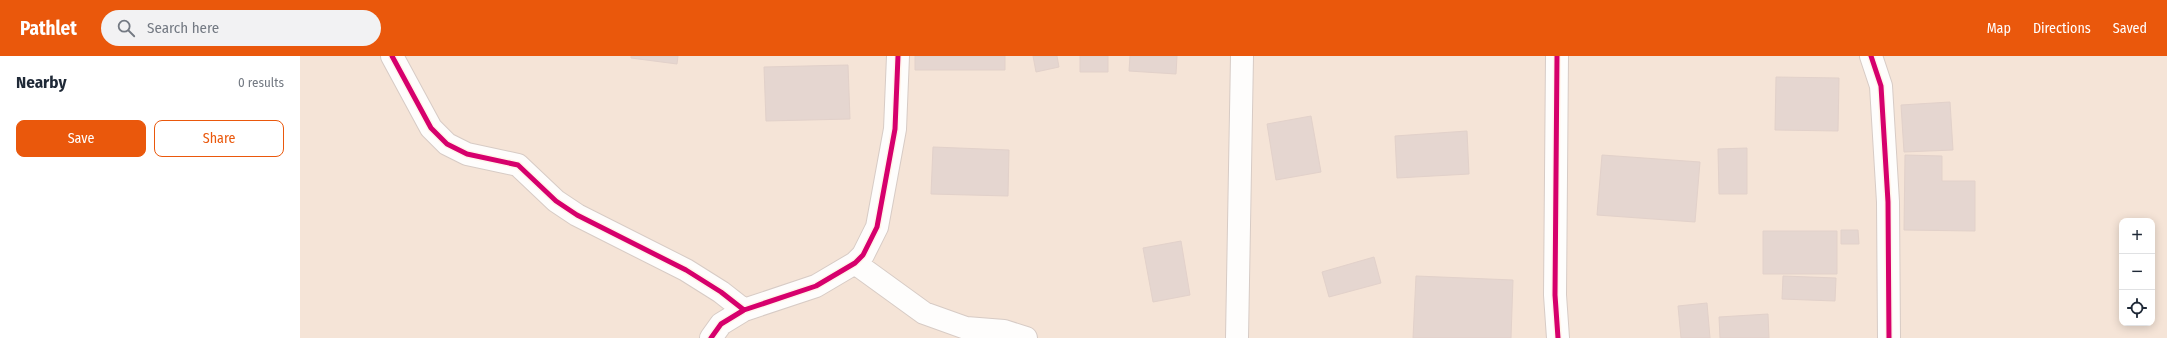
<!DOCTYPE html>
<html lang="en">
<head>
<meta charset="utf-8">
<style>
  body { margin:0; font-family:"Fira Sans Condensed",sans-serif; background:#f2f2f3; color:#1f2937 }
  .controls { position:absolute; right:12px; bottom:12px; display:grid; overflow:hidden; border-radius:8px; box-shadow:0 2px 10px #0003 }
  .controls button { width:36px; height:36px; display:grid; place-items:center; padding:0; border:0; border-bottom:1px solid #e0e1e3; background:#fff; color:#1f2937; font:20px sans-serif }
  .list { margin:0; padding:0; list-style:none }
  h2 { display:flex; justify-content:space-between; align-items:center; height:52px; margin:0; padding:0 16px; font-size:17px }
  h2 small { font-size:13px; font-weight:400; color:#747a83 }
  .actions { display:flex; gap:8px; padding:12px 16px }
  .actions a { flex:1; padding:9px 0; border:1px solid #ea580c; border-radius:8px; text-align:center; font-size:14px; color:#ea580c }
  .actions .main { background:#ea580c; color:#fff }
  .icon { flex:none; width:22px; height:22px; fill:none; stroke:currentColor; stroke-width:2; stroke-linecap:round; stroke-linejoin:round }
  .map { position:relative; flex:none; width:1867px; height:282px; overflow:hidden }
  header { display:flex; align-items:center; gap:24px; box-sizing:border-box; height:56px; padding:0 20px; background:#ea580c; color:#fff }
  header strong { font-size:19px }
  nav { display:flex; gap:22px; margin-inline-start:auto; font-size:14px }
  .search { width:280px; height:36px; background:#f2f2f3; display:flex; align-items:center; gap:10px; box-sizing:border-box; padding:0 14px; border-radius:22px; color:#747a83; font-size:15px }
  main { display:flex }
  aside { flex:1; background:#fff }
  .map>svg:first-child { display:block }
  .residential { fill:#f5e4d7; fill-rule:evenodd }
  .building { fill:#e5d6d0; stroke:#e2d1ca }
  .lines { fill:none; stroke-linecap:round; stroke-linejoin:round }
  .minor-casing { stroke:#d7cbc5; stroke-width:24 }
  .minor { stroke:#fefdfc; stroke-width:22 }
  .cycleway-casing { stroke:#fff4ea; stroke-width:8 }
  .cycleway { stroke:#d6006c; stroke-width:5 }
</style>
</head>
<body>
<header>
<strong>Pathlet</strong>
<div class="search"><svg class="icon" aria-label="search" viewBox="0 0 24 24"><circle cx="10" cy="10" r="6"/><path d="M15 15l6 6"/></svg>Search here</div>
<nav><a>Map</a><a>Directions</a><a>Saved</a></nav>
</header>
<main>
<aside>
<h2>Nearby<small>0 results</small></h2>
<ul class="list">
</ul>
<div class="actions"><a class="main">Save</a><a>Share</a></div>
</aside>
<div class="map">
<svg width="1867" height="282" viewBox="0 0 1867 282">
  <rect width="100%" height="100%" fill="#f9f0e8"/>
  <!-- residential -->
  <path class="residential" d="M0,0H1867V282H0ZM1822,165H1852V267H1822Z"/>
  <!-- building -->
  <path class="building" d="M331,0H378L377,8L331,2Z
    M615,0H705V14H615Z
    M733,0H757L759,11L736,16Z
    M780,0H808V16H780Z
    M830,0H877L876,18L829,15Z
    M548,9L550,63L466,65L464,11Z
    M1476,21L1539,22L1538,75L1475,74Z
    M1650,46L1653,94L1604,96L1601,49Z
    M1011,60L1021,116L976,124L967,68Z
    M1167,75L1169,118L1097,122L1095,80Z
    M633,91L709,94L708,140L631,138Z
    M1447,92V138H1419L1418,93Z
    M1302,99L1400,106L1395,166L1297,159Z
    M1605,99L1642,100V125H1675V175L1604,174Z
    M1541,174H1558L1559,188H1541Z
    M1463,175H1537V218H1463Z
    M881,185L890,239L853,246L843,192Z
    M1074,201L1081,227L1029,241L1022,216Z
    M1116,220L1213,224L1211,282H1113Z
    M1483,220L1536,222L1535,245L1482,243Z
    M1407,247L1410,282H1381L1378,250Z
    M1468,258L1469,282H1420L1419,261Z"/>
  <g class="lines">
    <defs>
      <path id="minor" d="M92,0L131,72L147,88L167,98L218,109L256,145L277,159L386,214L421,236L444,254
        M1257,0L1255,239L1258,282
        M1571,0L1581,30L1588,146L1589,282
        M555,207L624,257L666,272L704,275L726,282
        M411,282L421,268L444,254L516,230L555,207L563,199L577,171L595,73L598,0
        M937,282L942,0"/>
    </defs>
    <!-- minor casing -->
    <use href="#minor" class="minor-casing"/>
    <!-- minor -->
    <use href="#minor" class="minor"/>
    <defs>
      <path id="cycleway" d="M92,0L131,72L147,88L167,98L218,109L256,145L277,159L386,214L421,236L444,254
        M1257,0L1255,239L1258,282
        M1571,0L1581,30L1588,146L1589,282
        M411,282L421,268L444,254L516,230L555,207L563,199L577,171L595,73L598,0"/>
    </defs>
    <!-- cycleway casing -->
    <use href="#cycleway" class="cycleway-casing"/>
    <!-- cycleway -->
    <use href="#cycleway" class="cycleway"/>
  </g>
</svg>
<div class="controls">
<button>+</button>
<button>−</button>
<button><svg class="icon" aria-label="locate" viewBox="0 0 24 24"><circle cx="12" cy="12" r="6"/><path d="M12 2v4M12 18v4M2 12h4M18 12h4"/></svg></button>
</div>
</div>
</main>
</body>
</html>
